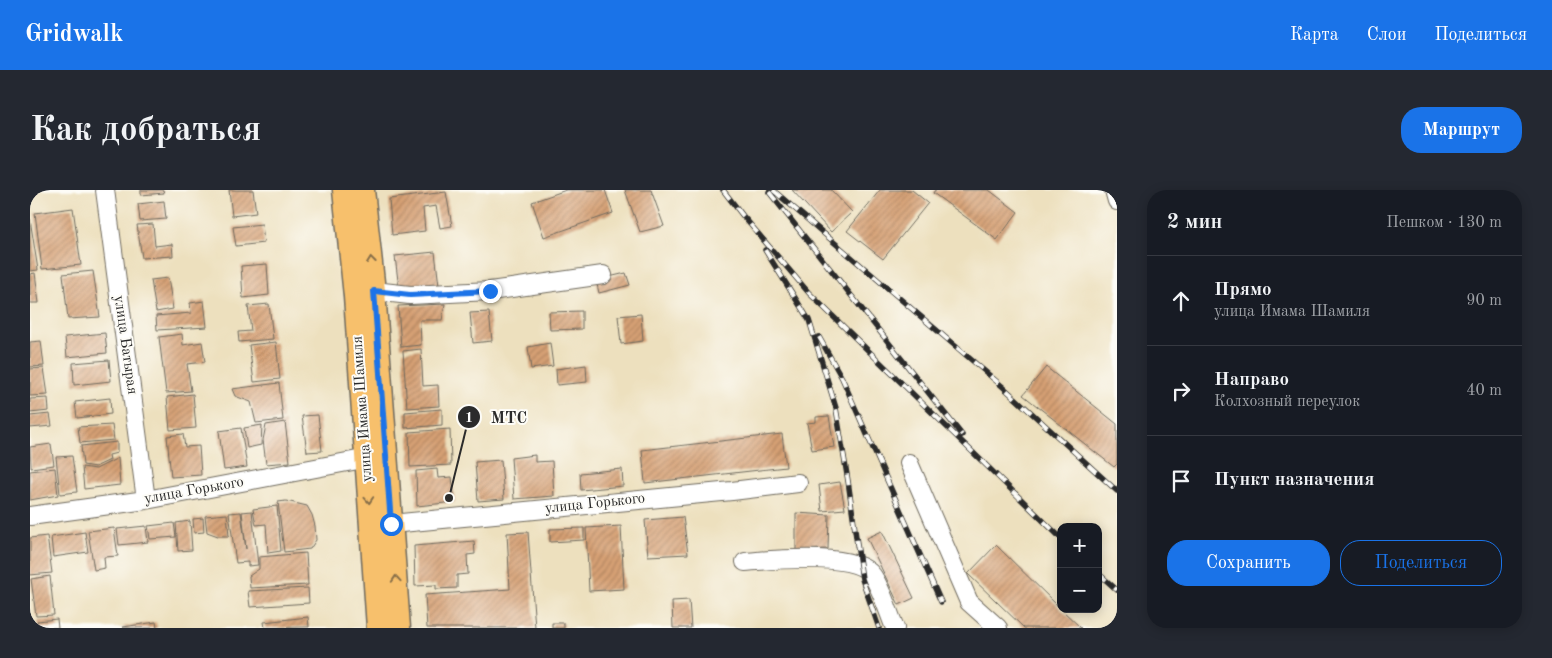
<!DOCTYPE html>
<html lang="ru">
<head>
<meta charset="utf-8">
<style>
  body { margin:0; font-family:"Old Standard TT",serif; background:#242831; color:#f1f3f6 }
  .controls { position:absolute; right:15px; bottom:15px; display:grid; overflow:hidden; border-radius:10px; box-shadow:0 2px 12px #0003 }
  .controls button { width:45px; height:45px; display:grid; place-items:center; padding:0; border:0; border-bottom:1px solid #363941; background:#171b24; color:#f1f3f6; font:25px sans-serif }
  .stop { position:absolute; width:15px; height:15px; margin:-11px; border:4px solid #1a73e8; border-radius:50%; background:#fff }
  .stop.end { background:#1a73e8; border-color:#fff; box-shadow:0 1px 5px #0008 }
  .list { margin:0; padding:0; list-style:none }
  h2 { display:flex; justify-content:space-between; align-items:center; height:65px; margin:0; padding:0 20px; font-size:21px }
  h2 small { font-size:16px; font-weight:400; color:#9ea1a6 }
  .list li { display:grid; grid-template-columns:32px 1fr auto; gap:15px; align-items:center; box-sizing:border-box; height:90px; padding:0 20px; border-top:1px solid #363941 }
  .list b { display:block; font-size:19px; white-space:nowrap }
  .list p { margin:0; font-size:16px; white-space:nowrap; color:#9ea1a6 }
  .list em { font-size:16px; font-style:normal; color:#9ea1a6 }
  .actions { display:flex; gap:10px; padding:15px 20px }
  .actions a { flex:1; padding:11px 0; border:1px solid #1a73e8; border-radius:20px; text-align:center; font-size:18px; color:#1a73e8 }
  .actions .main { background:#1a73e8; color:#fff }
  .icon { flex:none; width:28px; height:28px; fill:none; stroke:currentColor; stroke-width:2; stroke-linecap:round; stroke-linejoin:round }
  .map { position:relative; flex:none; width:1087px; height:438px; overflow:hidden; border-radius:20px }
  header { display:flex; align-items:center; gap:30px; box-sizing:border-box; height:70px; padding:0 25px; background:#1a73e8; color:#fff }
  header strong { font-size:24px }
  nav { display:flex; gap:28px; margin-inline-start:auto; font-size:18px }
  .intro { display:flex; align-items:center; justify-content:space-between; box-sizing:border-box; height:120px; padding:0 30px }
  h1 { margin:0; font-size:35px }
  .button { padding:12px 22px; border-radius:20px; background:#1a73e8; color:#fff; font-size:18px; font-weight:700 }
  main { display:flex; gap:30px; padding:0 30px }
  aside { flex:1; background:#171b24; border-radius:20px; box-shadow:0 2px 12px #0003 }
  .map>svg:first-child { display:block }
  .building { fill:url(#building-hatch) }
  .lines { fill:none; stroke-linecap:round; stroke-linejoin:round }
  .minor-casing { stroke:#6f6a5e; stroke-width:20 }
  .major-casing { stroke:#6f6a5e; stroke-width:25 }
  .minor { stroke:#fff; stroke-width:18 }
  .major { stroke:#f7c06c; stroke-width:22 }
  .rail-casing { stroke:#2b2b2b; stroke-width:5.5 }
  .rail { stroke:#fdfcf7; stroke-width:4; stroke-dasharray:11; stroke-linecap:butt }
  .oneway { stroke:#876e48 }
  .route { stroke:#1a73e8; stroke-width:6 }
  .labels { text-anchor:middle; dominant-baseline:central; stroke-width:4; stroke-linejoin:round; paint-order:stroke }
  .street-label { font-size:15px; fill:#2b2b2b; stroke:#fdfcf7 }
  .leader { fill:none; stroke:#2b2b2b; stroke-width:2 }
  .callout-dot { fill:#2b2b2b; stroke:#fdfcf7; stroke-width:2 }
  .mark-label { font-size:15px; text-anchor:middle; font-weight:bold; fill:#fff }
  .callout-label { font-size:16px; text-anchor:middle; font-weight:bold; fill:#2b2b2b; stroke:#fdfcf7; stroke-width:4; stroke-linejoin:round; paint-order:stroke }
</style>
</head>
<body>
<header>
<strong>Gridwalk</strong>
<nav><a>Карта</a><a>Слои</a><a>Поделиться</a></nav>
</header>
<div class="intro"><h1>Как добраться</h1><a class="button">Маршрут</a></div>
<main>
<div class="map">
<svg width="1087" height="438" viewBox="0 0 1087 438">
  <defs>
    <pattern id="building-hatch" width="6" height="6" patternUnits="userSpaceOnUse" patternTransform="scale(1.25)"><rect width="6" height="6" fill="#d6a074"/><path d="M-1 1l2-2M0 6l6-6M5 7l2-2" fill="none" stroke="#ae835f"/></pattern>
  </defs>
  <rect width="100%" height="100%" fill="#fdfcf7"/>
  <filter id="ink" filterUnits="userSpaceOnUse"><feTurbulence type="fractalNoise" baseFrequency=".02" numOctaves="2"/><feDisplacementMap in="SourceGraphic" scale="10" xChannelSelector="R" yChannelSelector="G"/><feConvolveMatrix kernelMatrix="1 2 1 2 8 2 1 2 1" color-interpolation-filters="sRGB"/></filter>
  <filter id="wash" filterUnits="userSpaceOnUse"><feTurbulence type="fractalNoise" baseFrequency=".0096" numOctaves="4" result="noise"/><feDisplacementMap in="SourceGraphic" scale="20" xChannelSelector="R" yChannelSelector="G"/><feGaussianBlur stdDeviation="1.12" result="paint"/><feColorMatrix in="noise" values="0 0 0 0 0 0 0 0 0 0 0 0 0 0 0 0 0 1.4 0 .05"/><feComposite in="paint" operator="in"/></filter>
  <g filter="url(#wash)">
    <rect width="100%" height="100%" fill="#ede0be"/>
    <g id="blocks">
      <!-- building -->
      <path class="building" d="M111,0H133L134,3L111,5Z
        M199,0H223L226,23L202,26Z
        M536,0H575L583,23L514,47L502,12Z
        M595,0H621L634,36L610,42Z
        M762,0H801L822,22L801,42Z
        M850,0H882L898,13L853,69L817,41Z
        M905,0H959L988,22L967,50L903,3Z
        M416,2L422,36L410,38L406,16L393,18L395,41L362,45L359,9Z
        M134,11L136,29L110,31L108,14Z
        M43,18L51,75L12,79L5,23Z
        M0,29L8,80L0,81Z
        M123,34L125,56L142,54L143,66L112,68L107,35Z
        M232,34L234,53L206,56L203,37Z
        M405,62L409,96L369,99L365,66Z
        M237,74L239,105L213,108L211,76Z
        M63,81L70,127L38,129L33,84Z
        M5,83L9,113H0V84Z
        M596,83L600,95L569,103L566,90Z
        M138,88L143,119L126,122L121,90Z
        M174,111L177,137L127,140L126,126L161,123L160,113Z
        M239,114L243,149L209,152L208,142L221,141L218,116Z
        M415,114L412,130H390L391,155L371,157L368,116Z
        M552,121V139L520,140L519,122Z
        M459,122L462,151L443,153L440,123Z
        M611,124L613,151L591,154L588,126Z
        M75,143L77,163L37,167L35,147Z
        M152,144L153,155L172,152L175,172L157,174L161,201L136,203L129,147Z
        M11,151L14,176L0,177V152Z
        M246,152L250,189L224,192L219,155Z
        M520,153L523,176L501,179L498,157Z
        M391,159L393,196L408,195L409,216L377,218L373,161Z
        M79,170L81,191L44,195L43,173Z
        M556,175L557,192L527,195L526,179Z
        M1016,177L1087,234V274L1084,277L993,205Z
        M14,178L18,205L0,206V179Z
        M249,193L253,230L226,233L221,212L205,206L202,199Z
        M163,204L166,238L140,240L137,207Z
        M18,208L19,221L0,223V209Z
        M80,208L81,224L47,228L45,212Z
        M412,219V235L375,238V222Z
        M20,224L22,236L0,238V226Z
        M288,225L292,261L277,262L272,226Z
        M799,226L804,257L782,260L777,233L786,232V227Z
        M255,232L260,272L236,274L233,250L236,235Z
        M82,235L84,250L50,253L48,237Z
        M232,235L231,255L217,258L214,238Z
        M211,238L217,277L194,280L189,241Z
        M420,239L421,275L380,277L379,242Z
        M153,244L155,257L169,256L171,285L141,287L137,246Z
        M752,244L756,277L615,293L612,260Z
        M87,252V263L79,265L80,270L65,277L53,275L51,256Z
        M21,254L24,275L1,278L0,257Z
        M505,265V272L522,271L524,306L484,309L481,268Z
        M42,266L47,302L30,304L26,267Z
        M88,268L90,295L54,299L52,277L66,279Z
        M471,270L474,309L448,311L445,272Z
        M25,278L28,305L0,310V281Z
        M407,279L408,288L422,287L425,312L387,316L386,281Z
        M592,279L593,296L551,300L550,283Z
        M810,292L815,319L792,321L789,295Z
        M256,311L277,316L282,325L285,336L286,350L280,359L254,362L248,312Z
        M247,316L251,361L238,363L236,334L226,335L223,319Z
        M222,321L228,375L218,376V372L206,373L199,323L211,322L216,359L212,322Z
        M766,323L799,325L798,359L766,360Z
        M197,324L199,346H188L177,342L175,326Z
        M653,327L658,364L618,366L615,330Z
        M173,328L174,342L164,343L163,329Z
        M160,331L162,360L148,361L146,333Z
        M144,333L146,347L120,349L118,336Z
        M116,336L118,352L89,355L87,339Z
        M591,336L594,399L559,401L556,338Z
        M84,338L88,366L74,367L75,378L64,380L58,341Z
        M554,338V350L520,352V339Z
        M852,341L884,408L869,415L837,348Z
        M55,342L58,362L23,367L21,347Z
        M498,342L505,438H397L395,405L480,399L477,343Z
        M17,346L22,383L0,385V348Z
        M444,351L445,364L437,365L438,384L427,385V398L406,399V395L385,396L384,356Z
        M966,355L1031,419L1051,438H994L938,384Z
        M276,363L278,395L220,398L219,386L229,379V367Z
        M20,386L24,425L6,426L1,389Z
        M278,398L279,413L220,417L218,401Z
        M659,410L661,438H643L642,411Z
        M278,427L279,437L235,438L234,432Z
        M27,429L28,438H8L7,431Z
        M126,432L127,438H94L93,437Z
        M522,433H534V438H522Z"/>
    </g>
  </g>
  <g filter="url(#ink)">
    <use href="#blocks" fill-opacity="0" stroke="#6f6a5e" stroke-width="1"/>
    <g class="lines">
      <defs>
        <path id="minor" d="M75,0L116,310
          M1084,0L1087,11
          M344,101L380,105L460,101L573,85
          M879,273L939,412L968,438
          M0,326L116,310L349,266
          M361,334L702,301L768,293
          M715,372C742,370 825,361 842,385C851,397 859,424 865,438"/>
        <path id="major" d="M314,0L325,106L348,438
          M333,0L344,101L369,438"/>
      </defs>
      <!-- minor casing -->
      <use href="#minor" class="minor-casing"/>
      <!-- major casing -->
      <use href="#major" class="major-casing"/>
      <!-- minor -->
      <use href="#minor" class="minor"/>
      <!-- major -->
      <use href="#major" class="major"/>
      <defs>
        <path id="rail" d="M693,0L713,26L779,103L1031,348
          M743,0L972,196L1087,301
          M739,2L932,245
          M735,60L779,130L806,218L818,291L832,389L849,438
          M789,147L812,188L911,412
          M1068,383L1087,400"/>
      </defs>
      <!-- rail casing -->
      <use href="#rail" class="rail-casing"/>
      <!-- rail -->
      <use href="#rail" class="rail"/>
    </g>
    <!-- one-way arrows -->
    <defs><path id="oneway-chevron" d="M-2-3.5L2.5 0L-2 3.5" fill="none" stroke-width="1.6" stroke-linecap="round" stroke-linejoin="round" transform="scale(1.25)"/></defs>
    <g class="oneway">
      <use href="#oneway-chevron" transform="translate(341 70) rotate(-97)"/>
      <use href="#oneway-chevron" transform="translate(339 310) rotate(86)"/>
      <use href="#oneway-chevron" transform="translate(366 389) rotate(-94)"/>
    </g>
  </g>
  <g class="lines" filter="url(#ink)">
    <!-- route -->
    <path class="route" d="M361,334L344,101L380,105L460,101"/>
  </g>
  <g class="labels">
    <!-- street labels -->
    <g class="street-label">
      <text transform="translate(95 155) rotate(82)">улица Батырая</text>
      <text transform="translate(333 219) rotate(-94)">улица Имама Шамиля</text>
      <text transform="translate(164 301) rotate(-10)">улица Горького</text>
      <text transform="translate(565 314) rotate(-6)">улица Горького</text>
    </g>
  </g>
  <!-- callouts -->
  <path class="leader" d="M419 308L439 227"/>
  <g class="callout-dot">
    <circle cx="419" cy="308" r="5"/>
    <circle cx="439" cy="227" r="12"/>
  </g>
  <g class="mark-label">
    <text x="439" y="232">1</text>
  </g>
  <g class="callout-label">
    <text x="479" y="233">МТС</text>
  </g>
</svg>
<div class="controls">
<button>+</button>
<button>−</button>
</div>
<div class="stop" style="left:361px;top:334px"></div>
<div class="stop end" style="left:460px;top:101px"></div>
</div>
<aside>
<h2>2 мин<small>Пешком · 130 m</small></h2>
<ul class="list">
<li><svg class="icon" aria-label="ahead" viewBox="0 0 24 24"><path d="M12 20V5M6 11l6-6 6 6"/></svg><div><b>Прямо</b><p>улица Имама Шамиля</p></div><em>90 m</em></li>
<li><svg class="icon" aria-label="right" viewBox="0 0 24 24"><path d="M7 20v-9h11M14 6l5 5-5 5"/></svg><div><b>Направо</b><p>Колхозный переулок</p></div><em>40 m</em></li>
<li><svg class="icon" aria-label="arrive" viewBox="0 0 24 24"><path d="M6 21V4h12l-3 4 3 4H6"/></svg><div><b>Пункт назначения</b></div></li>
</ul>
<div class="actions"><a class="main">Сохранить</a><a>Поделиться</a></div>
</aside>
</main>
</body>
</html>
